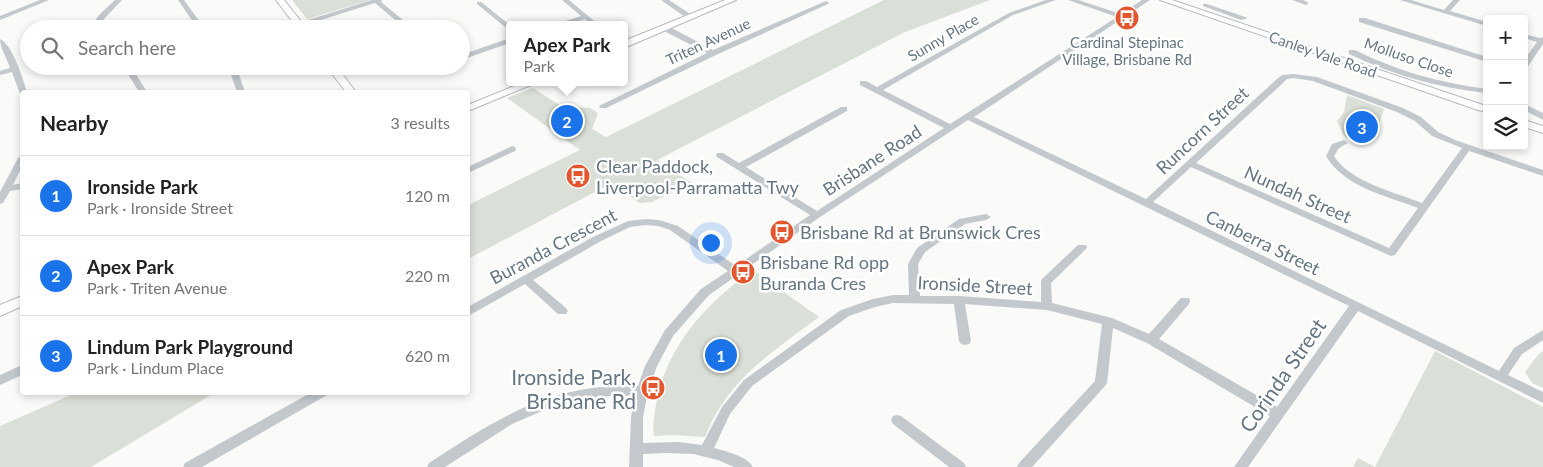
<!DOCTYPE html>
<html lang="en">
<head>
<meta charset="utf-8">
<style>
  body { margin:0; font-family:Lato,sans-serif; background:#f2f2f2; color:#222 }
  .controls { position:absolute; right:15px; top:15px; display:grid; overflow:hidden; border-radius:5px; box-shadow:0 2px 8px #0003 }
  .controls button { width:45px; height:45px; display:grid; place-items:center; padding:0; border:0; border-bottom:1px solid #e0e0e0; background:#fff; color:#222; font:25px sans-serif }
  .you { position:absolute; left:710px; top:242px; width:18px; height:18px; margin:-12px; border:4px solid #fff; border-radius:50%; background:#1a73e8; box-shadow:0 0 0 8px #1a73e833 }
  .badge { display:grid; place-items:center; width:32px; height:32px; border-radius:50%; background:#1a73e8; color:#fff; font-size:16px; font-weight:700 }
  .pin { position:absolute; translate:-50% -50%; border:2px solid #fff; box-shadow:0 1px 5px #0006 }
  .popup { position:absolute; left:506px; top:21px; width:122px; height:65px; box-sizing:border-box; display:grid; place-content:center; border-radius:5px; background:#fff; filter:drop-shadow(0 1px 4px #0005); font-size:16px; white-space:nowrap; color:#767676 }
  .popup b { font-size:19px; color:#222 }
  .popup::after { content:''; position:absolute; left:50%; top:100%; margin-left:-10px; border:10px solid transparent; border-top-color:#fff }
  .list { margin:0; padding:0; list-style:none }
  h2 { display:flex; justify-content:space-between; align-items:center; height:65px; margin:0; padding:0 20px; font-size:21px }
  h2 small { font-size:16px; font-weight:400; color:#767676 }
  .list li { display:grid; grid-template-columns:32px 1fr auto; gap:15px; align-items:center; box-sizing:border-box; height:80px; padding:0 20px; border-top:1px solid #e0e0e0 }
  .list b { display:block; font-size:19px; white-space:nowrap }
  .list p { margin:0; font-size:16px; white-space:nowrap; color:#767676 }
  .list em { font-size:16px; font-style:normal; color:#767676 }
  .icon { flex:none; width:28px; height:28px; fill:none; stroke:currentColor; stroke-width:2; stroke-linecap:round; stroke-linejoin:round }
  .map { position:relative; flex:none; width:1543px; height:467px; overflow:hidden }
  .search { position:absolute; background:#fff; box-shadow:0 2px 8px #0003; left:20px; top:20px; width:450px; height:55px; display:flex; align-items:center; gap:12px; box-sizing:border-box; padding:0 18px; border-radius:28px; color:#767676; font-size:19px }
  .panel { position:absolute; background:#fff; box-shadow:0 2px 8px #0003; left:20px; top:90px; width:450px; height:305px; border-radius:5px }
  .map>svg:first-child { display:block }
  .green { fill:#dadfd7 }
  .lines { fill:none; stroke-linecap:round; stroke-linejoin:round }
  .major-casing { stroke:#b5babe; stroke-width:2 }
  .minor { fill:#c3c8cc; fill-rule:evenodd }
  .major { fill:#fff; fill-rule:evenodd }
  .labels { text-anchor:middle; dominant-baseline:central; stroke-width:5; stroke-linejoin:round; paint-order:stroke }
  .far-street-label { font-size:15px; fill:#657683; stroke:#fff }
  .far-poi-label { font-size:15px; fill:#657683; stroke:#fff }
  .street-label { font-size:18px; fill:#657683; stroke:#fff }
  .poi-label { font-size:18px; fill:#657683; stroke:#fff; text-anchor:start }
  .near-street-label { font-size:21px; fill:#657683; stroke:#fff }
  .near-poi-label { font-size:21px; fill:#657683; stroke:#fff; text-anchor:end }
</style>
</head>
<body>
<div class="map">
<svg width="1543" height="467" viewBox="0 0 1543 467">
  <rect width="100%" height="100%" fill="#fafaf8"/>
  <!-- green -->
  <path class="green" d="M292,0H371L307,19Z
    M884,0H990L905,32L657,160L692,183L652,202L639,203L612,183L468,259V205L580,150L507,98L533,88L561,106L590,108L598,113L592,129L606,137Z
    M1347,95L1384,109L1379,125L1378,137L1356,143L1344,136L1337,121L1344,112Z
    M753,270L819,317C771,353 728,379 705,437L673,435L654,436C652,423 655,411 657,399C669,343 708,302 753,270Z
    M1435,351L1543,407V467H1353L1358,458L1375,467Z
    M1543,351V388L1532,383L1525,372L1537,356Z
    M78,392H214V393L91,467H0V426Z"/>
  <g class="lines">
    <defs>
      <path id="major" d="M276,0H284L307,29H298Z
        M725,0H736L624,48V41Z
        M1160,0H1172L1486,106L1487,109L1482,111L1478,110Z
        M326,66H336L356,92H346Z
        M524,82H538L468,111V105Z
        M1524,120L1543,126V133L1524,127Z
        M22,296V306L0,316V305Z"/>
    </defs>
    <!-- major casing -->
    <use href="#major" class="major-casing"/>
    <!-- minor -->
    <path class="minor" d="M40,0H49L0,20V16Z
      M115,0H122L104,19L110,29H103L96,19L100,14Z
      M178,0H184L205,29H198Z
      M372,0H382L381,2L414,29H406L375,3L302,26L295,24Z
      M562,0H569L599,25H591L585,19L565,25H553L581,16Z
      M661,0H669L695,17L688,19Z
      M1046,0H1056L1013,15L883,90L950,124L1117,17L1068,0H1078L1121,14L1142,0H1150L974,117L1146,199L1277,79L1282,75L1293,74L1317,77L1403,108L1421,117L1438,132L1455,140L1543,170V176L1469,151L1395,255L1391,256L1191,167L1153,202L1499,371L1514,348L1543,330V340L1522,354L1508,375L1543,392V403L1358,311L1248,467H1234L1270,416L1147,343L1113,328L1107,383L1105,386L1032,467H1017L1019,463L1095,381L1102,324L1047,310L965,304L971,341L969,344L965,345L961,344L959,341L954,304L893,303L875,307L849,316L752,386L730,414L714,448C725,451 747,456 753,467H734L718,460L693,454L665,453L643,454V467H629L631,417L635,396H610L581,399L556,405L512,424L445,467H427L429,463C477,432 524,400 580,390C599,386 619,386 638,386L645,366L665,330L701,289L728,271L670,230L658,226L646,225L630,227L601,241L533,280L566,308L568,311L566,314H558L525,284L468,316V307L593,237L628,221L646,219L659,220L678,226L736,266L810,215L717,157L716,155L717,153H723L739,163L841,107H847V111L746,167L817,211L944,128L860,85V81H866L877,87L1009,13ZM1293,78L1313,81L1397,112L1415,121L1432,136L1462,148L1422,203C1395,192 1350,182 1334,156L1339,148L1348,143L1344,140L1332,144L1326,156C1344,187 1387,196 1418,208L1389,248L1196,163L1283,83L1287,79ZM968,120L1349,306L1277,407L1159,339L1189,304L1190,301L1189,298H1181L1149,334L1112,318L1052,303L1051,283L1086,249L1087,247L1086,245H1078L1042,279L1041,282V302L959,296H920L918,264L925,252L965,224L986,220L991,217L986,214L959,219L917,248L908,264L909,295H893L873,299L841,310L744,380L722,407L702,445L679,442L643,443V417L648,391L657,366L673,336L709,295L820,217Z
      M1292,0H1303L1309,3L1306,5Z
      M1400,0H1411L1444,10L1453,0H1460L1450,11L1487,22V26Z
      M826,1L829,3L828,4L716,55L606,108H600L599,106L707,53L662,30V26H668L713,50Z
      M477,2H481L510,25V31L477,4Z
      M1203,4H1207L1248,18L1241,20L1203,6Z
      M1359,18H1365L1487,57V62L1359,22Z
      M1524,34L1540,38L1543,37V44L1527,68H1524V60L1537,42L1524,38Z
      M510,38V43L461,60V55Z
      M0,39C13,45 23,79 27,92L20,94L12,72L0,75V71L10,68C7,58 0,48 0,39Z
      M1349,50H1355C1397,71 1440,83 1487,89V93C1438,88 1393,75 1349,54Z
      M123,66H131L147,92H139Z
      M225,66H233L238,72L245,92H237L230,72Z
      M1524,104L1543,113V120L1524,110Z
      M512,146L515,147L516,149L515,151L468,173V167Z
      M22,155V166L13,185L22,183V189L10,191L3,203L0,204V192L18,158Z
      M22,365V375L0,385V375Z
      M312,392H329L327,395L202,467H183L185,463Z
      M897,415L901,416L964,463L966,467H949L893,424L891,420L893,416Z"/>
    <!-- major -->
    <use href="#major" class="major"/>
  </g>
  <!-- icons -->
  <defs>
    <symbol id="bus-disc" viewBox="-11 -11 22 22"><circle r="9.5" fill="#e4572e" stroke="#fff"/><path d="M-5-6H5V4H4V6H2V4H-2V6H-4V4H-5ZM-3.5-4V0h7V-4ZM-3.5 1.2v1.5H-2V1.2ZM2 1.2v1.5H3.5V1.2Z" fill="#fff"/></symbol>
  </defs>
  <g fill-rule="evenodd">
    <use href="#bus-disc" x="1113" y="4" width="28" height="28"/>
    <use href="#bus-disc" x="564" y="162" width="28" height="28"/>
    <use href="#bus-disc" x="768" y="218" width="28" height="28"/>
    <use href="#bus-disc" x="729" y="258" width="28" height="28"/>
    <use href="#bus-disc" x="639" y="374" width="28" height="28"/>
  </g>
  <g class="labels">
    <!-- far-street labels -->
    <g class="far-street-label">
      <text transform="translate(943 37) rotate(-30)">Sunny Place</text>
      <text transform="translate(708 41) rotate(-25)">Triten Avenue</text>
      <text transform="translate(1323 54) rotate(19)">Canley Vale Road</text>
      <text transform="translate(1409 57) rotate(19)">Molluso Close</text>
    </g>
    <!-- far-poi labels -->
    <g class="far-poi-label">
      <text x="1127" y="42">Cardinal Stepinac<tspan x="1127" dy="17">Village, Brisbane Rd</tspan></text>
    </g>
    <!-- street labels -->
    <g class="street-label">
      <text transform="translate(1202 130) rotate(-43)">Runcorn Street</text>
      <text transform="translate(872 160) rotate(-33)">Brisbane Road</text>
      <text transform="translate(1298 194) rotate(24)">Nundah Street</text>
      <text transform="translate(1263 242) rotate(26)">Canberra Street</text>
      <text transform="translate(553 246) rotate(-28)">Buranda Crescent</text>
      <text transform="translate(975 285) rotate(3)">Ironside Street</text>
    </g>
    <!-- poi labels -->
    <g class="poi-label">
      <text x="596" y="166">Clear Paddock,<tspan x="596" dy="21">Liverpool-Parramatta Twy</tspan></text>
      <text x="800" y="232">Brisbane Rd at Brunswick Cres</text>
      <text x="760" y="262">Brisbane Rd opp<tspan x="760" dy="21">Buranda Cres</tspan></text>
    </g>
    <!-- near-street labels -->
    <g class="near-street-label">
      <text transform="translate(1282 375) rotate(-55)">Corinda Street</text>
    </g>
    <!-- near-poi labels -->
    <g class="near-poi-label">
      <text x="636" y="376">Ironside Park,<tspan x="636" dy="24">Brisbane Rd</tspan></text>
    </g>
  </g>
</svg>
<div class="controls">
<button>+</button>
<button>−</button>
<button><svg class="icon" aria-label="layers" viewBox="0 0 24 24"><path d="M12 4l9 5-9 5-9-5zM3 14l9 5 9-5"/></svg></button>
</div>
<div class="you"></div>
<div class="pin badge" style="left:721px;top:355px">1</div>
<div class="pin badge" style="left:567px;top:121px">2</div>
<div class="popup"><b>Apex Park</b>Park</div>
<div class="pin badge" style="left:1362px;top:127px">3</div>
<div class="search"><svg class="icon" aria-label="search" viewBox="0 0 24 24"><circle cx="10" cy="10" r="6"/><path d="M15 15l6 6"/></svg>Search here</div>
<section class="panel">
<h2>Nearby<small>3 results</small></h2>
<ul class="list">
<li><span class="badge">1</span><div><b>Ironside Park</b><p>Park · Ironside Street</p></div><em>120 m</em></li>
<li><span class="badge">2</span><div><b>Apex Park</b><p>Park · Triten Avenue</p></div><em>220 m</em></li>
<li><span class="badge">3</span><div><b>Lindum Park Playground</b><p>Park · Lindum Place</p></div><em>620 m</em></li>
</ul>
</section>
</div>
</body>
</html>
